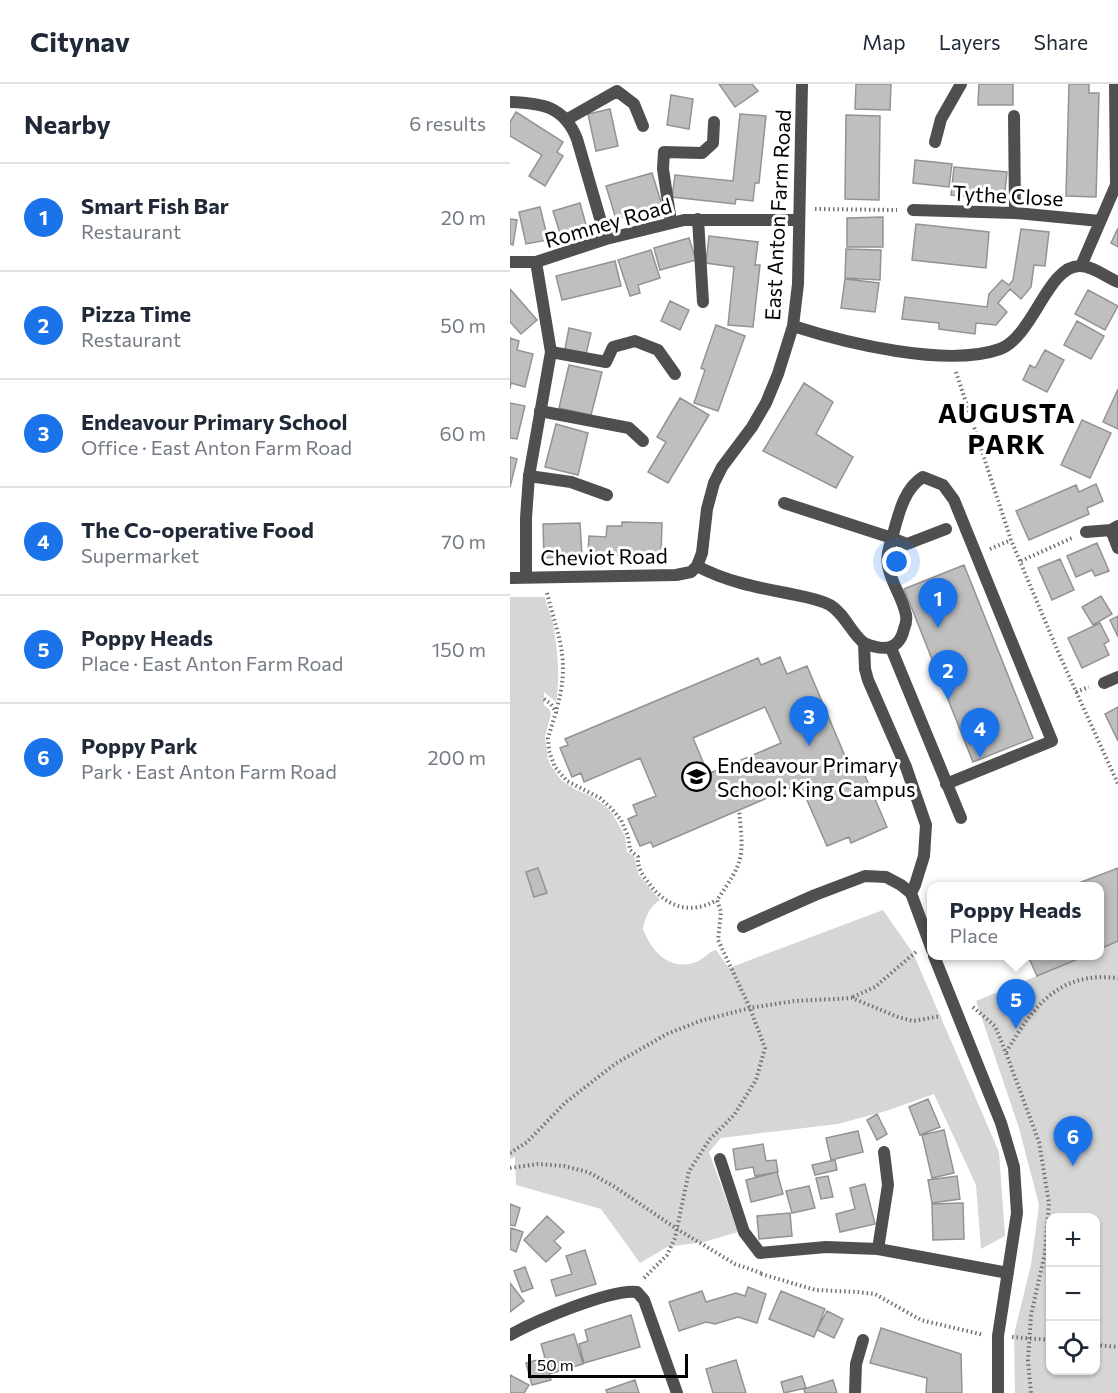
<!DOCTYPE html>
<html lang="en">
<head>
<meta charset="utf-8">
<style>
  body { margin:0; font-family:Commissioner,sans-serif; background:#f6f6f7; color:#1f2937 }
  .controls { position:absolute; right:18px; bottom:18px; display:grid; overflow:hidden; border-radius:12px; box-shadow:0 2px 4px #0004 }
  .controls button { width:54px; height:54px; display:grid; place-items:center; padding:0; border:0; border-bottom:2px solid #e0e1e3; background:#fff; color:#1f2937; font:30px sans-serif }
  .scale { position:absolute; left:18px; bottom:15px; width:160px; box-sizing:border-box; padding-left:6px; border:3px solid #000; border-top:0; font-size:16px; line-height:21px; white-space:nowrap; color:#000; -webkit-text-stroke:4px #fff; paint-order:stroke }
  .you { position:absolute; left:387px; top:478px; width:21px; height:21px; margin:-15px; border:4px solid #fff; border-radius:50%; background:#1a73e8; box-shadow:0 0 0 9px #1a73e833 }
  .badge { display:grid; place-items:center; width:39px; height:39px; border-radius:50%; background:#1a73e8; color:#fff; font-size:20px; font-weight:700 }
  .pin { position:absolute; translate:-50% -50px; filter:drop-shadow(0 2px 3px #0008) }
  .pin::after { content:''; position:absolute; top:32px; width:21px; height:18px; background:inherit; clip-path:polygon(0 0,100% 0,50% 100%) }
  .popup { position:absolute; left:417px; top:798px; width:177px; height:78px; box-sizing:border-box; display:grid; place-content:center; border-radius:12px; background:#fff; filter:drop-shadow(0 2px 4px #0005); font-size:20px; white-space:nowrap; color:#747a83 }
  .popup b { font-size:22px; color:#1f2937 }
  .popup::after { content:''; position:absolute; left:50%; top:100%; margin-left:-12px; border:12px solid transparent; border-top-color:#fff }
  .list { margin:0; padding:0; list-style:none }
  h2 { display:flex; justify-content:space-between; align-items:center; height:78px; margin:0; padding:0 24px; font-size:26px }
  h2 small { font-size:20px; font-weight:400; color:#747a83 }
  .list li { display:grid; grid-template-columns:39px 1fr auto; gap:18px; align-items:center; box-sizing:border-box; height:108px; padding:0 24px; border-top:2px solid #e0e1e3 }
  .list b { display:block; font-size:22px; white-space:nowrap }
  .list p { margin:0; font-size:20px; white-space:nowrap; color:#747a83 }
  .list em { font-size:20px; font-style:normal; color:#747a83 }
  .icon { flex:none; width:33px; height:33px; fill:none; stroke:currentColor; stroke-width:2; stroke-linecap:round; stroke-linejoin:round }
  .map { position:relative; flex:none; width:608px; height:1309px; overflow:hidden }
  header { display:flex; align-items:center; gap:36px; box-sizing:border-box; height:84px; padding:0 30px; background:#fff; border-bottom:2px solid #e0e1e3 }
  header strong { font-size:28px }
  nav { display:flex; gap:33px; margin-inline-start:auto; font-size:21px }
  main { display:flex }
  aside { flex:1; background:#fff }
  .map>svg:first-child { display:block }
  .green { fill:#d6d6d6; fill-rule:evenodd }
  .building { fill:#bfbfbf; stroke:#939393; stroke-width:1.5; fill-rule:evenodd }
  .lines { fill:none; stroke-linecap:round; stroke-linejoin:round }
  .path { stroke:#717171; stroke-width:4; stroke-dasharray:1.5 3; stroke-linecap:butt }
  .lane { stroke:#4f4f4f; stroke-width:12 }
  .street { stroke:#4f4f4f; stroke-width:12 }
  .labels { text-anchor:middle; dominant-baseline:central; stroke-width:6; stroke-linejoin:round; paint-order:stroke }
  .street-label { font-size:21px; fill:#000; stroke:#fff }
  .poi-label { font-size:21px; fill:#000; stroke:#fff; text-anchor:start }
  .district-label { font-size:27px; font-weight:bold; letter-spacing:1.5px; fill:#000; stroke:#fff }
</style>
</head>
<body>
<header>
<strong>Citynav</strong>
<nav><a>Map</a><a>Layers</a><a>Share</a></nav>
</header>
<main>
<aside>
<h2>Nearby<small>6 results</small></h2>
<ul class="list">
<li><span class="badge">1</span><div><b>Smart Fish Bar</b><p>Restaurant</p></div><em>20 m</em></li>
<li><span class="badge">2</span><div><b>Pizza Time</b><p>Restaurant</p></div><em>50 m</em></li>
<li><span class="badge">3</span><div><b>Endeavour Primary School</b><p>Office · East Anton Farm Road</p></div><em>60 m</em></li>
<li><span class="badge">4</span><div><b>The Co-operative Food</b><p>Supermarket</p></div><em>70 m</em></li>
<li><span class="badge">5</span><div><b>Poppy Heads</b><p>Place · East Anton Farm Road</p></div><em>150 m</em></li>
<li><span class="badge">6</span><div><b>Poppy Park</b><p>Park · East Anton Farm Road</p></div><em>200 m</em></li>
</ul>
</aside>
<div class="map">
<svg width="608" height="1309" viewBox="0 0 608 1309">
  <rect width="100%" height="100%" fill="#fff"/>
  <!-- green -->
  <path class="green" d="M0,513H35C37,524 43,534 44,545C48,571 50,593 46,618L34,608V621L39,625L41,630L35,653L38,675L41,682L51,696L66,706L79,711L94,721L102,729L115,752L117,768L124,772L129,791L150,816C140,822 135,833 133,845C141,867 160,888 186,878C194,875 198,868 206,866L219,884L373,826L403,869L489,1068L495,1152L471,1165L466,1101L424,1010L376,1027L328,1040L211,1054L199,1068L228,1148L194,1158L157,1163L130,1179L91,1125L6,1101L5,1073L0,1075Z
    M608,857V1309H505L504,1250L521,1181L529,1121L509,1044L466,917L575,872H590V865ZM540,1134H586V1286H540Z"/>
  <!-- building -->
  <path class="building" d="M209,0H242L248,7L225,23Z
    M346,0H381L380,26L345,25Z
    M469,0H503V21H468Z
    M559,0H579V9H589L586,113L556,112Z
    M161,11L183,15L179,45L157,41Z
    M100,25L108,62L86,67L78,30Z
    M6,28L53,58L47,68L53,72L35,102L19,92L32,71L0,52V38Z
    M230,30L256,32L249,99H245L243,117L226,115L225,120L162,113L165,91L223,97Z
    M336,31L370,32L369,116L335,115Z
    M405,76L442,80L439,103L403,99Z
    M444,83L497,88L494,116L441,111Z
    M142,89L152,121L106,135L96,102Z
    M70,119L76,141L50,149L43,127Z
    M30,123L38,156L16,160L9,128Z
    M373,133V163H337V134Z
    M0,135L7,136L3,161L0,160Z
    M406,140L479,148L476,184L402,176Z
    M608,144V163L601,159Z
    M511,145L539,148L535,182L524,181L521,203L511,215L500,205L488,219L497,228L486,241L466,239L465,250L429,245V239L392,235L395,213L477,223L479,210L492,196L499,201L503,196Z
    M199,152L248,158L245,181H250L243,243L218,241L224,183L196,179Z
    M179,154L186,176L150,186L144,164Z
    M336,165L371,166L370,196L335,194Z
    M141,166L150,194L128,201L130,209L120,212L108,176Z
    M105,177L111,202L52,216L46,192Z
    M335,195L369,199L365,228L331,224Z
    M0,205L27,236L11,250L0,238Z
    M578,206L608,222L595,246L565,230Z
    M160,217L179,226L170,246L151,237Z
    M567,237L594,252L581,275L554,261Z
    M206,241L235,252L208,327L184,319L195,286L191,284Z
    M59,244L81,249L76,270L55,265Z
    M0,254L9,257L7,266L23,270L15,303L1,299L0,305Z
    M535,266L554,276L537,308L513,296L520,281L525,284Z
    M59,281L92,288L81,331L49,324Z
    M294,299L323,318L306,350L343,373L326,404L253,367Z
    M608,305V345L593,338Z
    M170,314L199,331L158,399L138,388L156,358L147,353Z
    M0,319L15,322L7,355L0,354Z
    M572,336L601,349L580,394L551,381Z
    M46,340L78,349L68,391L35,383Z
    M0,373L7,375L0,403Z
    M586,400L593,417L577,424L579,430L519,456L506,427L566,401L569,408Z
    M112,438L152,439L151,474L78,470L79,452L96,453L97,442H112Z
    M70,439L72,472L34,474L33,440Z
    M587,459L599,487L585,492L582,486L566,493L557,472Z
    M550,475L564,506L542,516L528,484Z
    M454,481L523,654L463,678L394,505Z
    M591,512L602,530L583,541L572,523Z
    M608,532V553L600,536Z
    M590,539L599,557L594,560L599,571L572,584L558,554Z
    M270,573L277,590L297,582L340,684L350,680L377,743L341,759L339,753L317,762L290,700L143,763L141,758L130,762L118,735L127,731L123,721L146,712L130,674L74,698L71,689L62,693L50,664L58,661L55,655L248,574L251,581ZM255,623L271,659L198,690L183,654Z
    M608,623V657L595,630Z
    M28,784L37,809L24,813L16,788Z
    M608,784V857L590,865V802H561Z
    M518,872H575L527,892Z
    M418,1015L430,1043L410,1051L399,1023Z
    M367,1030L377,1050L367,1056L357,1036Z
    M434,1046L444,1089L422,1094L412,1051Z
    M348,1047L353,1068L321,1076L316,1054Z
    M253,1060L256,1077L266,1076L268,1088L245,1092L243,1083L226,1086L223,1065Z
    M325,1076L327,1086L305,1091L302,1081Z
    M267,1088L273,1110L241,1118L236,1096Z
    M318,1092L323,1113L311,1115L306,1094Z
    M447,1092L450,1115L422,1119L418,1096Z
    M355,1100L365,1140L330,1148L326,1130L345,1125L340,1104Z
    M299,1102L305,1124L282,1129L276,1107Z
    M453,1119L454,1155L423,1156L422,1120Z
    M0,1120L10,1124L5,1142L0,1141Z
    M280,1129L282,1152L249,1155L247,1132Z
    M37,1132L54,1148L44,1157L51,1164L36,1178L14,1156Z
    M1,1144L13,1148L6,1168L0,1165Z
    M75,1166L86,1200L46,1212L41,1196L62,1190L56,1172Z
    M15,1183L23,1204L12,1208L4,1187Z
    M0,1199L14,1217L0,1228Z
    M238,1203L256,1210L247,1239L228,1233L205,1240L196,1238L169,1247L159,1218L192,1207L196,1218L226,1209L235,1212Z
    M271,1207L315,1225L304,1253L259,1235Z
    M317,1227L333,1235L324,1254L307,1246Z
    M121,1231L130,1263L74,1279L69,1260L78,1257L75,1246Z
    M371,1244L451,1270L452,1309H416L417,1294L360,1279Z
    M64,1250L73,1280L39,1290L41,1296L22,1301L16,1279L35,1274L31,1260Z
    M226,1276L236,1309H203L196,1285Z
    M0,1291L19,1301L14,1309H0Z
    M292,1292L296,1304L274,1309L271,1298Z
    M125,1296L129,1309H97L96,1306Z
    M323,1296L327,1309H295L294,1305Z"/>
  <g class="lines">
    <!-- path -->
    <path class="path" d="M305,125L387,126
      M446,288L501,456L549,570L608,700
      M480,465L501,456
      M511,477L562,454
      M37,509C49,556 61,577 46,627
      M566,608L579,603
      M34,615L41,620L46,628L38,654L39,667L45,683L57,697L90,714L102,725L111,736L118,752L120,766L128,773C127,782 132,791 138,798C155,822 179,832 207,816
      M343,913L365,903L407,867
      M463,923L485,942L496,969L529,1058L539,1119L535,1169L521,1231L518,1277L521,1309
      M496,968C524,923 547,887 608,894
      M0,1069L17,1058L56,1018L105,980L157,950L190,937L240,924L284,917L342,914L388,933L403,937L431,932
      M0,1084L28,1080L54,1082L78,1088L105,1103L167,1145L225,1180L251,1189
      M251,1190L306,1206L348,1208L365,1210L411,1236L474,1251
      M134,1194L157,1171L165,1154L179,1087L200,1055L224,1031L246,996L255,964L240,924L208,856L211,828L207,816C234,777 234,774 229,726
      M502,1253L540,1256
      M586,1261L608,1263"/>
    <!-- lane -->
    <path class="lane" d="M504,32L505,129
      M56,36L107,7L124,20L133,42
      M188,135L193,218
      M161,138L153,85L154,68L192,69L203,59L204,38
      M41,268L96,278L103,263L125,257L148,266L165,290
      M30,327L119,344L133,357
      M19,392L61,398L97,411
      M274,419L382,454C388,433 393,405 413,393L433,401L444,416L542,657L436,700
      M354,559C373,567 389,567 394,545C396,540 397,536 396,531C393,514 381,499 378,482C376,472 379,464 382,454L397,460L436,445
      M381,564L451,734
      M594,599L608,593
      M233,843L305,811L355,792L376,793L391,801L401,809
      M345,1309L346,1280L353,1256"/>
    <!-- street -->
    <path class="street" d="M292,0L288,200L283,242L268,290L256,319L242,343L212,383L204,399L197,425L192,469L187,482C215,497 245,503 276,509C290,512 307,514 320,521C335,530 341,549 354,559L355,585L358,596L396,683L416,741L414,772L405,801L401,809L422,866
      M0,18C32,19 54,22 67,55L96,155
      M425,58L431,35L451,0
      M403,126L505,129L590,137
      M0,178H26
      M571,182L606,101L605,0
      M283,242C336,259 437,284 490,265C523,253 538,181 570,182C583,182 596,193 608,198
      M601,446L608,464
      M576,448L601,446L608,442
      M16,493V434L19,392L41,268L26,178L96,155L174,136H288
      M0,494L166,491L181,488L187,482
      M424,872L491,1039L504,1083L507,1129L488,1252V1309
      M210,1075L234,1148L250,1169L316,1163L368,1165L498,1189
      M368,1165L378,1101L374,1068
      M0,1251C23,1238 102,1204 127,1208L134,1216L167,1309"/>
  </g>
  <!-- icons -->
  <defs>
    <symbol id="school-ring" viewBox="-11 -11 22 22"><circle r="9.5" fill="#fff" stroke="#000" stroke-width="1.5"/><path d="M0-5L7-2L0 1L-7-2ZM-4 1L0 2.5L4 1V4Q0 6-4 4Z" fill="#000"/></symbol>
  </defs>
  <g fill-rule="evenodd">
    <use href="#school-ring" x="170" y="676" width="33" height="33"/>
  </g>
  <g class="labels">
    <!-- street labels -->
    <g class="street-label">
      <text transform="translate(498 111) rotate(3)">Tythe Close</text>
      <text transform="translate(267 131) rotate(-87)">East Anton Farm Road</text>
      <text transform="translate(98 138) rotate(-16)">Romney Road</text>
      <text transform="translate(94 472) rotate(-1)">Cheviot Road</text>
    </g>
    <!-- poi labels -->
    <g class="poi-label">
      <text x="207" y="680">Endeavour Primary<tspan x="207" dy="24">School: King Campus</tspan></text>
    </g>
    <!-- district labels -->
    <g class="district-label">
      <text x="497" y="328">AUGUSTA<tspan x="497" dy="31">PARK</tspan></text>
    </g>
  </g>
</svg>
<div class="controls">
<button>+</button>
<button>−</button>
<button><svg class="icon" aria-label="locate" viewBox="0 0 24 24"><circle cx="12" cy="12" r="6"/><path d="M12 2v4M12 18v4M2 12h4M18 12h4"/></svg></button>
</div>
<div class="scale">50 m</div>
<div class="you"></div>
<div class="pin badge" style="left:428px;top:544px">1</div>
<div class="pin badge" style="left:438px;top:616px">2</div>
<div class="pin badge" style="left:299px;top:662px">3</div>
<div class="pin badge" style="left:470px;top:674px">4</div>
<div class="pin badge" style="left:506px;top:945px">5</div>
<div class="popup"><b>Poppy Heads</b>Place</div>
<div class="pin badge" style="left:563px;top:1082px">6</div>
</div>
</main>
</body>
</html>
